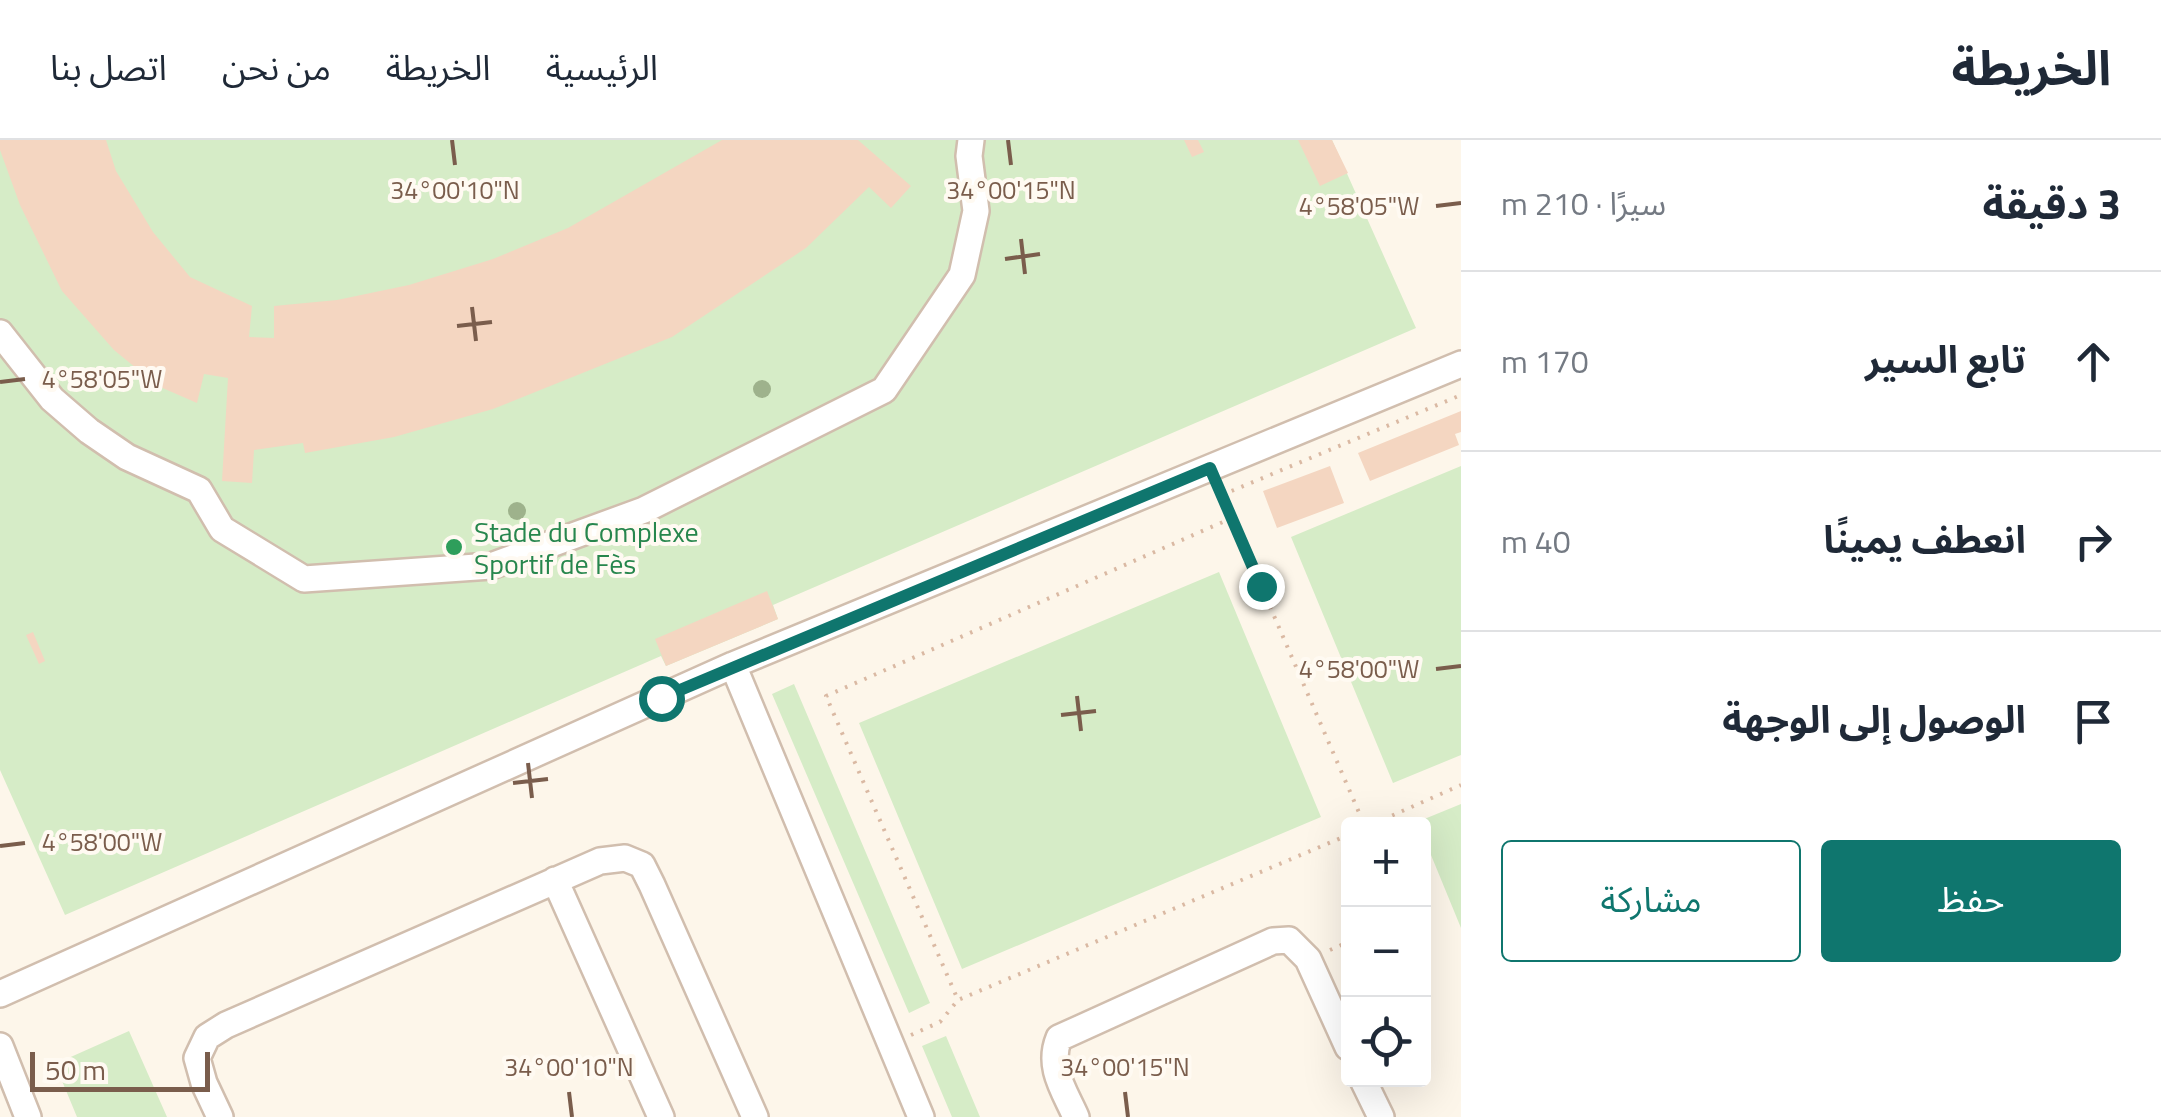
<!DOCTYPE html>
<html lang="ar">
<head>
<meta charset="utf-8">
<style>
  body { margin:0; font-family:"Titillium Web","Noto Sans Arabic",sans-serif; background:#f2f2f3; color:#1f2937; direction:rtl }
  .controls { position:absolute; right:30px; bottom:30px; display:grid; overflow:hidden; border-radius:10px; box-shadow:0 10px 40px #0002 }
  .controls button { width:90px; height:90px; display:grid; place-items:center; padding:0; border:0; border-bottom:2px solid #e0e1e3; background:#fff; color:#1f2937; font:50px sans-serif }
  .scale { position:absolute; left:30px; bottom:25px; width:180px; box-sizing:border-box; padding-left:10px; border:5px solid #7a5d4c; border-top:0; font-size:28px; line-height:35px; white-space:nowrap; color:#7a5d4c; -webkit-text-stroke:8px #fffaf2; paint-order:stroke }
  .stop { position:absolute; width:30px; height:30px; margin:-22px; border:8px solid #0f766e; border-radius:50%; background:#fff }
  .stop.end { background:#0f766e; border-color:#fff; box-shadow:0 2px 10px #0008 }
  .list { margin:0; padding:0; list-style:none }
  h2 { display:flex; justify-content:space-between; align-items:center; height:130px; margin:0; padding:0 40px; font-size:42px }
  h2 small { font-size:32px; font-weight:400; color:#747a83 }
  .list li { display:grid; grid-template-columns:65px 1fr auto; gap:30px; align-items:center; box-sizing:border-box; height:180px; padding:0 40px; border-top:2px solid #e0e1e3 }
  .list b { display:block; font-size:38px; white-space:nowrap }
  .list em { font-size:32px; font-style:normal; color:#747a83 }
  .actions { display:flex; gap:20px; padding:30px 40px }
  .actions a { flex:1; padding:22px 0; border:2px solid #0f766e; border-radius:10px; text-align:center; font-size:35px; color:#0f766e }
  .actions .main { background:#0f766e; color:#fff }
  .icon { flex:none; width:55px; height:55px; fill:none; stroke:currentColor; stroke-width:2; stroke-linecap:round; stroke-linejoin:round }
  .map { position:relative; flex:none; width:1461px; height:977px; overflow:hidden; direction:ltr }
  header { display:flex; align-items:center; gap:60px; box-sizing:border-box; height:140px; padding:0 50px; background:#fff; border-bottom:2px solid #e0e1e3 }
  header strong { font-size:48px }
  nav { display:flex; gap:55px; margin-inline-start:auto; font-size:35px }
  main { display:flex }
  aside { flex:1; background:#fff }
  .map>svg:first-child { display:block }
  .green { fill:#d6ecc7 }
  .building { fill:#f4d6c1 }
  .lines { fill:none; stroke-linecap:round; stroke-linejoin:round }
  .minor-casing { stroke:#d1beae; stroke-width:30 }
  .path { stroke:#dab9a3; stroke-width:4; stroke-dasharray:2.5 8; stroke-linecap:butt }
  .minor { stroke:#fff; stroke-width:25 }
  .tree { fill:#9eb28c }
  .route { stroke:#0f766e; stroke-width:12 }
  .ticks { fill:none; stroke:#7a5d4c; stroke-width:4 }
  .leisure-dot { fill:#2e9e5b; stroke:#fffaf2; stroke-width:4 }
  .labels { text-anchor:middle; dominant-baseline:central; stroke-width:8; stroke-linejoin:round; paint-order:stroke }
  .leisure-label { font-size:28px; fill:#27864d; stroke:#fffaf2; text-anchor:start }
  .ticks-label { font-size:25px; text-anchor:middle; fill:#7a5d4c; stroke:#fffaf2; stroke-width:8; stroke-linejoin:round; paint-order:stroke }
</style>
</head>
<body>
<header>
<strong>الخريطة</strong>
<nav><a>الرئيسية</a><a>الخريطة</a><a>من نحن</a><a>اتصل بنا</a></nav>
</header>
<main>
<aside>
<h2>3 دقيقة<small>سيرًا · 210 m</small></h2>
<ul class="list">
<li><svg class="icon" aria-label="ahead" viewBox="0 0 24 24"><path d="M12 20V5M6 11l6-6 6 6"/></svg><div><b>تابع السير</b></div><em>170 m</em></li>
<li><svg class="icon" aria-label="right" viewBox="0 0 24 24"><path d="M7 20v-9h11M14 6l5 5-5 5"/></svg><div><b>انعطف يمينًا</b></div><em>40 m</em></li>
<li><svg class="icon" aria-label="arrive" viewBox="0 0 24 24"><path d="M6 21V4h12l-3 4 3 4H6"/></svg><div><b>الوصول إلى الوجهة</b></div></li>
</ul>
<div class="actions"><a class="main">حفظ</a><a>مشاركة</a></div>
</aside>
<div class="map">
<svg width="1461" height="977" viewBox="0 0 1461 977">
  <rect width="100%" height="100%" fill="#fdf6ea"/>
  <!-- green -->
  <path class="green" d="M0,0H1332L1416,188L773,465L778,479L666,526L661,516L65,775L0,630Z
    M1461,326V615L1393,643L1291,397Z
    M1219,432L1321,677L962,829L859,583Z
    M794,544L930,863L909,873L772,554Z
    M1461,664V788L1424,698V684L1417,682Z
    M129,891L167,977H77L55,924Z
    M946,896L980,977H952L922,906Z"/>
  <!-- building -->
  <path class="building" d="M0,0H106L116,31L153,92L190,137L252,166L249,197L274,198V166L337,160L409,145L493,119L568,88L722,0H858L911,46L891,68L869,47L806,108L672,197L493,269L394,297L305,313L303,303L254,310L252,343L222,341L228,238L204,234L197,263L158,246L114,210L62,151L20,65L0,10Z
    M1184,0H1198L1204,12L1192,17Z
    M1298,0H1332L1348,33L1320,46Z
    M1461,271V292L1455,294L1459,305L1370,341L1358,313Z
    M1330,326L1344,363L1277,388L1263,351Z
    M767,451L778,479L666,526L655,499Z
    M33,492L45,521L39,524L26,495Z"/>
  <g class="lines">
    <defs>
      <path id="minor" d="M0,193L52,259L89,291L127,317L199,350L222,389L304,439L491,426L644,370L884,250L962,135L976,71L969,16L971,0
        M733,525L921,977
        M555,740L661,977
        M0,854L733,525L1461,224
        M0,906L28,977
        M1363,940L1381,977
        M220,977L204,943L197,918L207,897L226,885L600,721L625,718L642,725L652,745L755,977
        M1076,977C1064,950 1047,927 1059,898L1273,801L1289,800L1308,819L1348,907"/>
    </defs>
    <!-- minor casing -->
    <use href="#minor" class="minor-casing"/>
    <!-- path -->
    <path class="path" d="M1220,351L1364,684
      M1222,355L1461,255
      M1232,378L826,556L958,860L1348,695
      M1373,684L1461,645
      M1330,810L1348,802
      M911,895L940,882L958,860"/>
    <!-- minor -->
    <use href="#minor" class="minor"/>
  </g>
  <!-- trees -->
  <g class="tree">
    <circle cx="762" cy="249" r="9"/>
    <circle cx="517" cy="371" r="9"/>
  </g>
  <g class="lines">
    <!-- route -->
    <path class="route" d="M661,558L1210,328L1261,446"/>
  </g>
  <!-- ticks -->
  <path class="ticks" d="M452,0L455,25M1008,0L1011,25M1436,66L1461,63M1021,99L1025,134M1005,119L1040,114M472,167L476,201M457,186L492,182M0,242L25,239M1436,529L1461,526M1077,556L1081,591M1061,575L1096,571M528,623L532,658M513,643L548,639M0,706L25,703M569,952L572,977M1125,952L1128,977"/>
  <!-- markers -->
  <circle class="leisure-dot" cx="454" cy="407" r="10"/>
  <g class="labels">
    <!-- leisure labels -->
    <g class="leisure-label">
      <text x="474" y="391">Stade du Complexe<tspan x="474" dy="32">Sportif de Fès</tspan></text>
    </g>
  </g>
  <g class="ticks-label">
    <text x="455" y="59">34°00'10"N</text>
    <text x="1011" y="59">34°00'15"N</text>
    <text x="1359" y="75">4°58'05"W</text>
    <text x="102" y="248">4°58'05"W</text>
    <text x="1359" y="538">4°58'00"W</text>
    <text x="102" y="711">4°58'00"W</text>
    <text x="569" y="936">34°00'10"N</text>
    <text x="1125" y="936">34°00'15"N</text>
  </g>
</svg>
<div class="controls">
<button>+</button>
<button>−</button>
<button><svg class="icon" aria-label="locate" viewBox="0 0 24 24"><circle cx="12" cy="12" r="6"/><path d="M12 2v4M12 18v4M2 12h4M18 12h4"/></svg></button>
</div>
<div class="scale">50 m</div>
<div class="stop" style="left:661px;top:558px"></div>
<div class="stop end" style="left:1261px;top:446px"></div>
</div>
</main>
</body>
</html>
